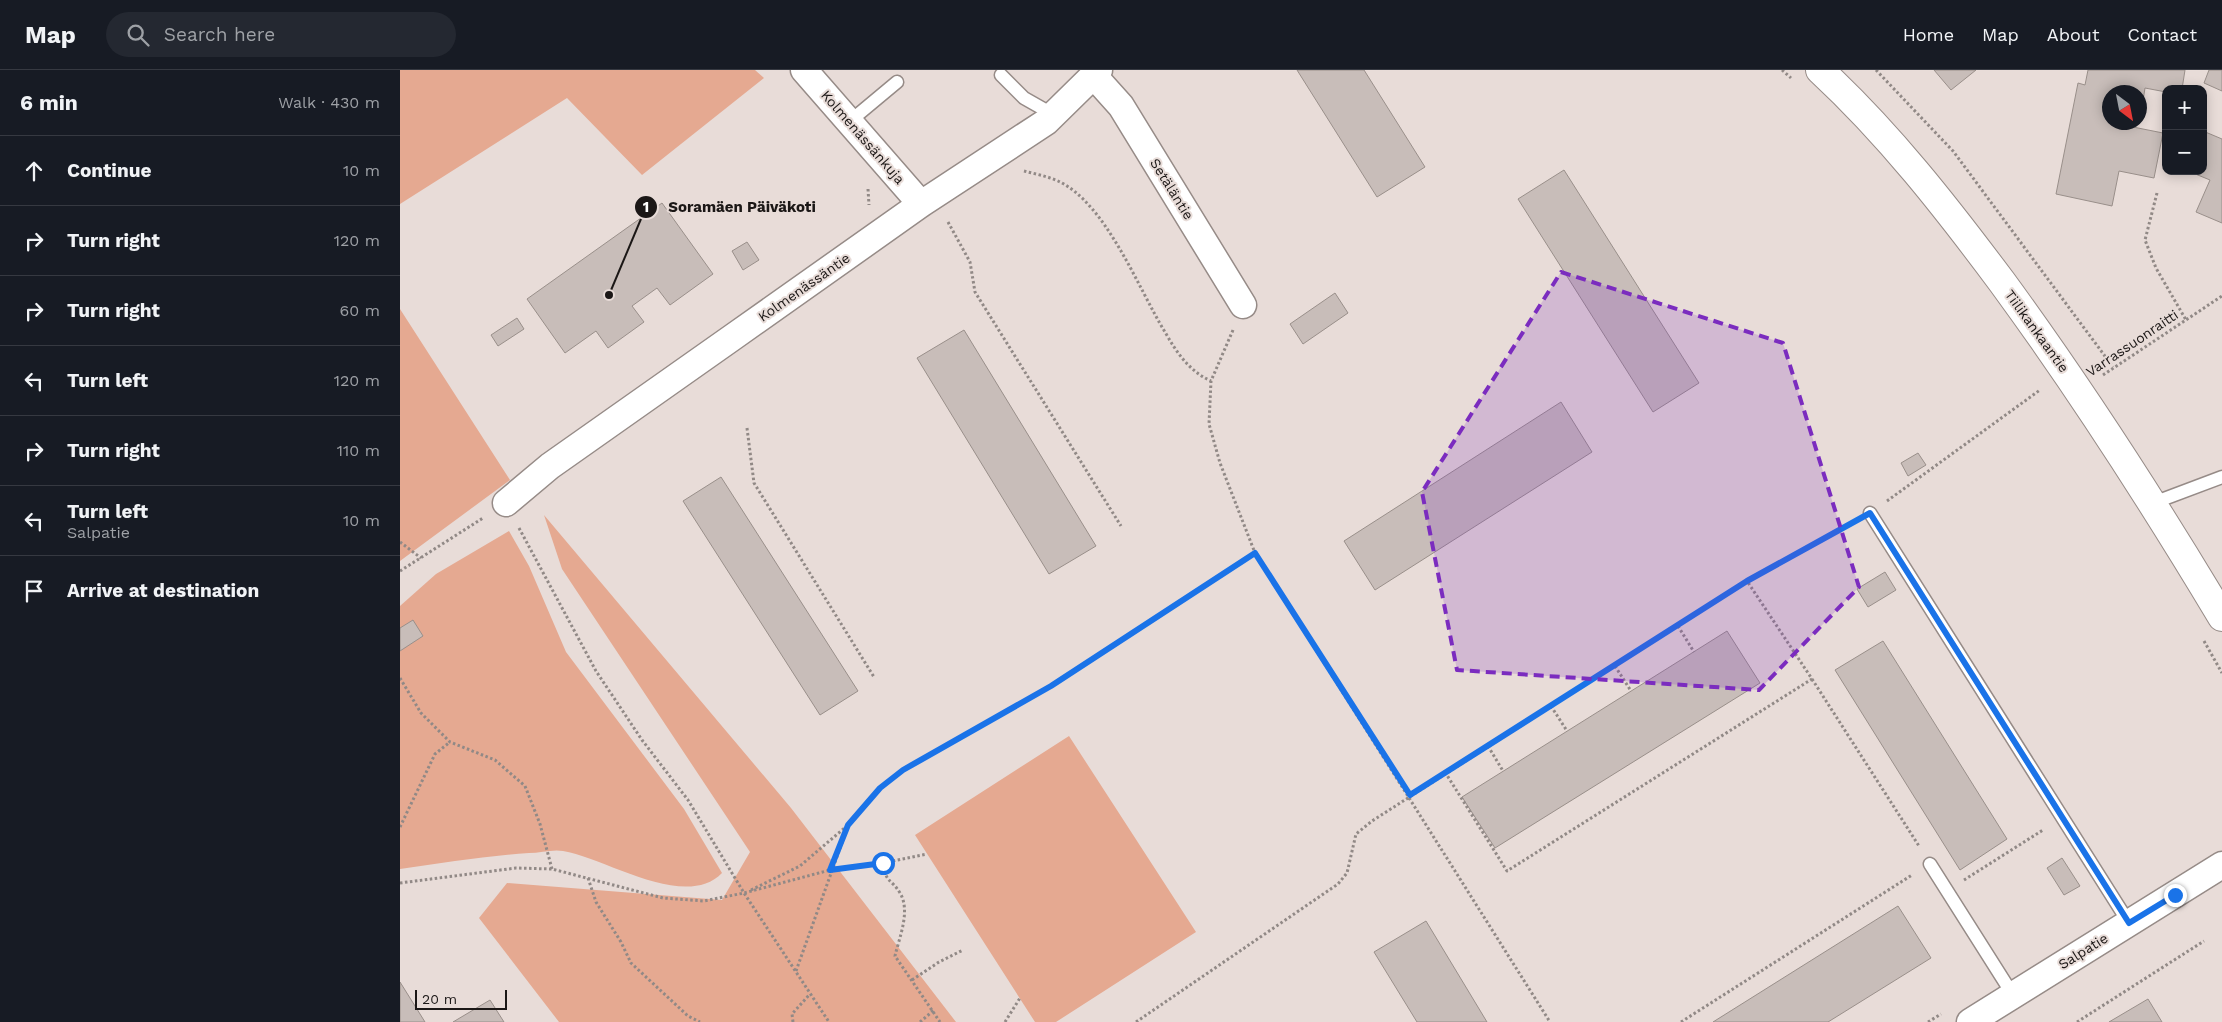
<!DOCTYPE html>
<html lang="en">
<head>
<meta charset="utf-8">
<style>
  body { margin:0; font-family:"Work Sans",sans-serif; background:#242831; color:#f1f3f6 }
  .controls { position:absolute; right:15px; top:15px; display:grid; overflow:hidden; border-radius:10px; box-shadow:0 2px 12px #0003 }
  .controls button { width:45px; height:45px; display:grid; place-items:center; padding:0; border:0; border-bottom:1px solid #363941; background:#171b24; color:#f1f3f6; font:25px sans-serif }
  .compass { position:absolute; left:1702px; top:15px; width:45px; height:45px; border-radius:50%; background:#171b24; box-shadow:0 2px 12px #0003; rotate:148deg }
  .scale { position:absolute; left:15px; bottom:12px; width:92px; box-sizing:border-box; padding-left:5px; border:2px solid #1b1716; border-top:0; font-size:14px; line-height:18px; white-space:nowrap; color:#1b1716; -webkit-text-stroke:4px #e8dcd8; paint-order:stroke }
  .stop { position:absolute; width:15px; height:15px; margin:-11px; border:4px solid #1a73e8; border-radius:50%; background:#fff }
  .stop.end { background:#1a73e8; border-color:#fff; box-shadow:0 1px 5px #0008 }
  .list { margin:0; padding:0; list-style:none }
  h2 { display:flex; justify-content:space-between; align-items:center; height:65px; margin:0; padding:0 20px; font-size:21px }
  h2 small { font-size:16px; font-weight:400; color:#9ea1a6 }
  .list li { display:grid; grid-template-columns:32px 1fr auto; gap:15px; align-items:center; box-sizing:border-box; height:70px; padding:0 20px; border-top:1px solid #363941 }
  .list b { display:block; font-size:19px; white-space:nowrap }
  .list p { margin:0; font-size:16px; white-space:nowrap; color:#9ea1a6 }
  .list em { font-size:16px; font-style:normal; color:#9ea1a6 }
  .icon { flex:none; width:28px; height:28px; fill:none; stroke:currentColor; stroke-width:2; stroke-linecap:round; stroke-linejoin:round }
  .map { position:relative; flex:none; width:1822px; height:952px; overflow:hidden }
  header { display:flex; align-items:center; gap:30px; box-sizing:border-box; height:70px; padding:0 25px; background:#171b24; border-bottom:1px solid #363941 }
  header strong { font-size:24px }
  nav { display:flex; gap:28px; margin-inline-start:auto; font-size:18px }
  .search { width:350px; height:45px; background:#242831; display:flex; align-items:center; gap:12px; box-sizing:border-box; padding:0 18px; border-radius:28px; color:#9ea1a6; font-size:19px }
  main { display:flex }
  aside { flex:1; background:#171b24 }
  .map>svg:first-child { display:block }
  .green { fill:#e5a991 }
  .building { fill:#c8bdb9; stroke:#998f8a }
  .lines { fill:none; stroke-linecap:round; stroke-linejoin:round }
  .lane-casing { stroke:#968b87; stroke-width:15 }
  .street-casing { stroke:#968b87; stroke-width:29 }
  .secondary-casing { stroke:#968b87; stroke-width:30 }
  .path { stroke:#918986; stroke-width:3; stroke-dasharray:2.5 2.5; stroke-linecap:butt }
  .lane { stroke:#fff; stroke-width:12 }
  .street { stroke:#fff; stroke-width:26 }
  .secondary { stroke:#fff; stroke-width:28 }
  .route { stroke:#1a73e8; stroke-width:6 }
  .marked { fill:#7b2cbf; fill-opacity:0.2; stroke:#7b2cbf; stroke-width:4; stroke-dasharray:10 6; stroke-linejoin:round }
  .labels { text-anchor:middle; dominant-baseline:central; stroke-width:4; stroke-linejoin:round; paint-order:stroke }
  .street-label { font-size:14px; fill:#1b1716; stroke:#e8dcd8 }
  .leader { fill:none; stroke:#1b1716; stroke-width:2 }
  .callout-dot { fill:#1b1716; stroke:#e8dcd8; stroke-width:2 }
  .mark-label { font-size:15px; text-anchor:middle; font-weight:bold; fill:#fff }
  .callout-label { font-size:15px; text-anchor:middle; font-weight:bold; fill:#1b1716; stroke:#e8dcd8; stroke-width:4; stroke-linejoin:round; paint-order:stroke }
</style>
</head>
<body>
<header>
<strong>Map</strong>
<div class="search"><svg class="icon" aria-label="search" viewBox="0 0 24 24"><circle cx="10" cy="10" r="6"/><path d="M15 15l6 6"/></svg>Search here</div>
<nav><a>Home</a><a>Map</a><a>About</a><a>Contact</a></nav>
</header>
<main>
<aside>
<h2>6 min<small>Walk · 430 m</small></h2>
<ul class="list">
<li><svg class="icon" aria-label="ahead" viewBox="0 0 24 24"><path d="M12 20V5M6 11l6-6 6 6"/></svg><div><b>Continue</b></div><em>10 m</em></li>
<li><svg class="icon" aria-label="right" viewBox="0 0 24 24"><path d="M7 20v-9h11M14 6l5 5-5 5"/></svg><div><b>Turn right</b></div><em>120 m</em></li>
<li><svg class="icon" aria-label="right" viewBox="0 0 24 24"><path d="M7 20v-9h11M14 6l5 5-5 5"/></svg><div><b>Turn right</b></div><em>60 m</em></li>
<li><svg class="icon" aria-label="left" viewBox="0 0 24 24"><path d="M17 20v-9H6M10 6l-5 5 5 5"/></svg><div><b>Turn left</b></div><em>120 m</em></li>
<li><svg class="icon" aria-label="right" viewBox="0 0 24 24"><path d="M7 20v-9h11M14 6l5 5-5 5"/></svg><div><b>Turn right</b></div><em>110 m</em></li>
<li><svg class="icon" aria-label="left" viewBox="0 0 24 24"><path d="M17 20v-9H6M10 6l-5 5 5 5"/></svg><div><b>Turn left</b><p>Salpatie</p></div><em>10 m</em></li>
<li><svg class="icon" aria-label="arrive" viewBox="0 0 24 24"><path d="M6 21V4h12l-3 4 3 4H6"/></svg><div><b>Arrive at destination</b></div></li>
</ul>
</aside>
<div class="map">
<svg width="1822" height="952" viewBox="0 0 1822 952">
  <rect width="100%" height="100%" fill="#e8dcd8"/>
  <!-- green -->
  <path class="green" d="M0,0H355L364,8L242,105L167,28L0,134Z
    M0,239L110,410L0,491Z
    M144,445L391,738L556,952H159L79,848L107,813L322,830L350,782L162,499Z
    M109,461L129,496L166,582L284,739L322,803C285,841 206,788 163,781C153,779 140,783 129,783C86,786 43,793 0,799V536L36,504Z
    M669,666L796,862L656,952H635L515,765Z"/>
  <!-- building -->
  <path class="building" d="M897,0H964L1025,97L977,127Z
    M1534,0H1576L1551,20Z
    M1688,0H1785L1782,19H1766V22L1745,18L1742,37H1740V22H1710V52H1729L1728,56L1763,63L1754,108L1719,101L1712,136L1656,124L1678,13L1685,15Z
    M1809,0H1822V21L1804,13Z
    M1803,61L1822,69V153L1796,142L1810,110L1788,101H1803Z
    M1164,100L1299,313L1253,342L1118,129Z
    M262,133L313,204L270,235L257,218L232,236L244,252L208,278L196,261L165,283L127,229Z
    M347,172L359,190L343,200L332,181Z
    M935,223L948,243L903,274L890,254Z
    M117,248L124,259L98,276L91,265Z
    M564,260L696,476L649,504L517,288Z
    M1161,332L1192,382L975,520L944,471Z
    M1518,383L1526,395L1508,406L1501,393Z
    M321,407L458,621L420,645L283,431Z
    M1485,502L1496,520L1468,537L1457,519Z
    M13,550L23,566L0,581V558Z
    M1327,561L1360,613L1095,778L1062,727Z
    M1483,571L1607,769L1560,800L1435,600Z
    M1662,788L1680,816L1664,825L1647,798Z
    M1498,836L1531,888L1428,952H1313Z
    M1026,851L1087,952H1017L974,882Z
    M0,912L25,952H0Z
    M1748,929L1762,952H1709Z
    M90,930L104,952H53Z"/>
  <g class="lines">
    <defs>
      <path id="lane" d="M601,5L624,28L654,45
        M449,52L497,12
        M1753,433L1822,407
        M1470,443L1729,853
        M1530,794L1613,925"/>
      <path id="street" d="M404,0L521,134
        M695,7L721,36L843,235
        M106,433L150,396L333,267L521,134L646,52L699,0
        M1570,952L1822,795"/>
      <path id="secondary" d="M1420,0C1489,64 1546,137 1602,212C1681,320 1753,432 1822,547"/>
    </defs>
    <!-- lane casing -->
    <use href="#lane" class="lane-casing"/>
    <!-- street casing -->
    <use href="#street" class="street-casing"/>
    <!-- secondary casing -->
    <use href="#secondary" class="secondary-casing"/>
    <!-- path -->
    <path class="path" d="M1382,0L1391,8
      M1476,0L1553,81L1713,297
      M624,101C635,104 647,106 658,111C706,133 738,218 765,262C777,283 789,301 811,311
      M468,119L469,135
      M1757,123L1745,170L1756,198L1786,250
      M548,152L570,192L575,222L721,456
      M833,260L811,311L809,354L820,393L855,483L1150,952
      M1703,305L1822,226
      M347,358L354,413L474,607
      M1487,431L1640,320
      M119,458L196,601L242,670L288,730L344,823L429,952
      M0,472L21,488
      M0,501L83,448
      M1278,556L1294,582
      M1804,571L1822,603
      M1215,596L1231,621
      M0,608L21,643L50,672L95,690L125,716L140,754L152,799
      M1412,609L1519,776
      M1151,636L1167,661
      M1088,676L1103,701
      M1045,702L1107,801L1412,609L1347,511
      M0,757L35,684L50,672
      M483,793L527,784
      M188,808L196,832L221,872L231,893L288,946L300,952
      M1564,810L1643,760
      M0,813L116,798L152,799L263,828L304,831L344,823L430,800L483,793C486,814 491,808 500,823C511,841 499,868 495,886L540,952
      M351,820L400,796L448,755L480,718L503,700L651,616L855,483
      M396,901L448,756
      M512,910L539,892L563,880
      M393,952L392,944L410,924
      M520,952L534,940
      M605,952L620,928
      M736,952L938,814L947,803L956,764L972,751L1347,511L1452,453
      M1281,952L1512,805
      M1528,952L1541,944
      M1677,952L1804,871"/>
    <!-- lane -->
    <use href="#lane" class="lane"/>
    <!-- street -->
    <use href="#street" class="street"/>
    <!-- secondary -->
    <use href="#secondary" class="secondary"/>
  </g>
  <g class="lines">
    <!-- route -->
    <path class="route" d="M483,793L430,800L448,755L480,718L503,700L651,616L855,483L1010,725L1347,511L1470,443L1729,853L1775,825"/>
  </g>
  <!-- marked area -->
  <path class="marked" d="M1161,202L1383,273L1459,517L1359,620L1057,600L1022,422Z"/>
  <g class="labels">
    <!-- street labels -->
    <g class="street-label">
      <text transform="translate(463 67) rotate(49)">Kolmenässänkuja</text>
      <text transform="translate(772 119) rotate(58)">Setäläntie</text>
      <text transform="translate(404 217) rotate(-35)">Kolmenässäntie</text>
      <text transform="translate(1637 261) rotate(54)">Tiilikankaantie</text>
      <text transform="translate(1732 273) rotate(-34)">Varrassuonraitti</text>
      <text transform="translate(1683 881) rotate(-32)">Salpatie</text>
    </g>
  </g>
  <!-- callouts -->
  <path class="leader" d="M209 225L246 137"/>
  <g class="callout-dot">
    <circle cx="209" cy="225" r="5"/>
    <circle cx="246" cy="137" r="12"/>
  </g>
  <g class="mark-label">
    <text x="246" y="142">1</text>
  </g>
  <g class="callout-label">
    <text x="342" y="142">Soramäen Päiväkoti</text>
  </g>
</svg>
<div class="controls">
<button>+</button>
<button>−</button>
</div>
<svg class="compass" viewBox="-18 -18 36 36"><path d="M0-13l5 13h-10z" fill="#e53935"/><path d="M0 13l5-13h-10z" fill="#9ea1a6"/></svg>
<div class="scale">20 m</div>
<div class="stop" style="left:483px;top:793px"></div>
<div class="stop end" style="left:1775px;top:825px"></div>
</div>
</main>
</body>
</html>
